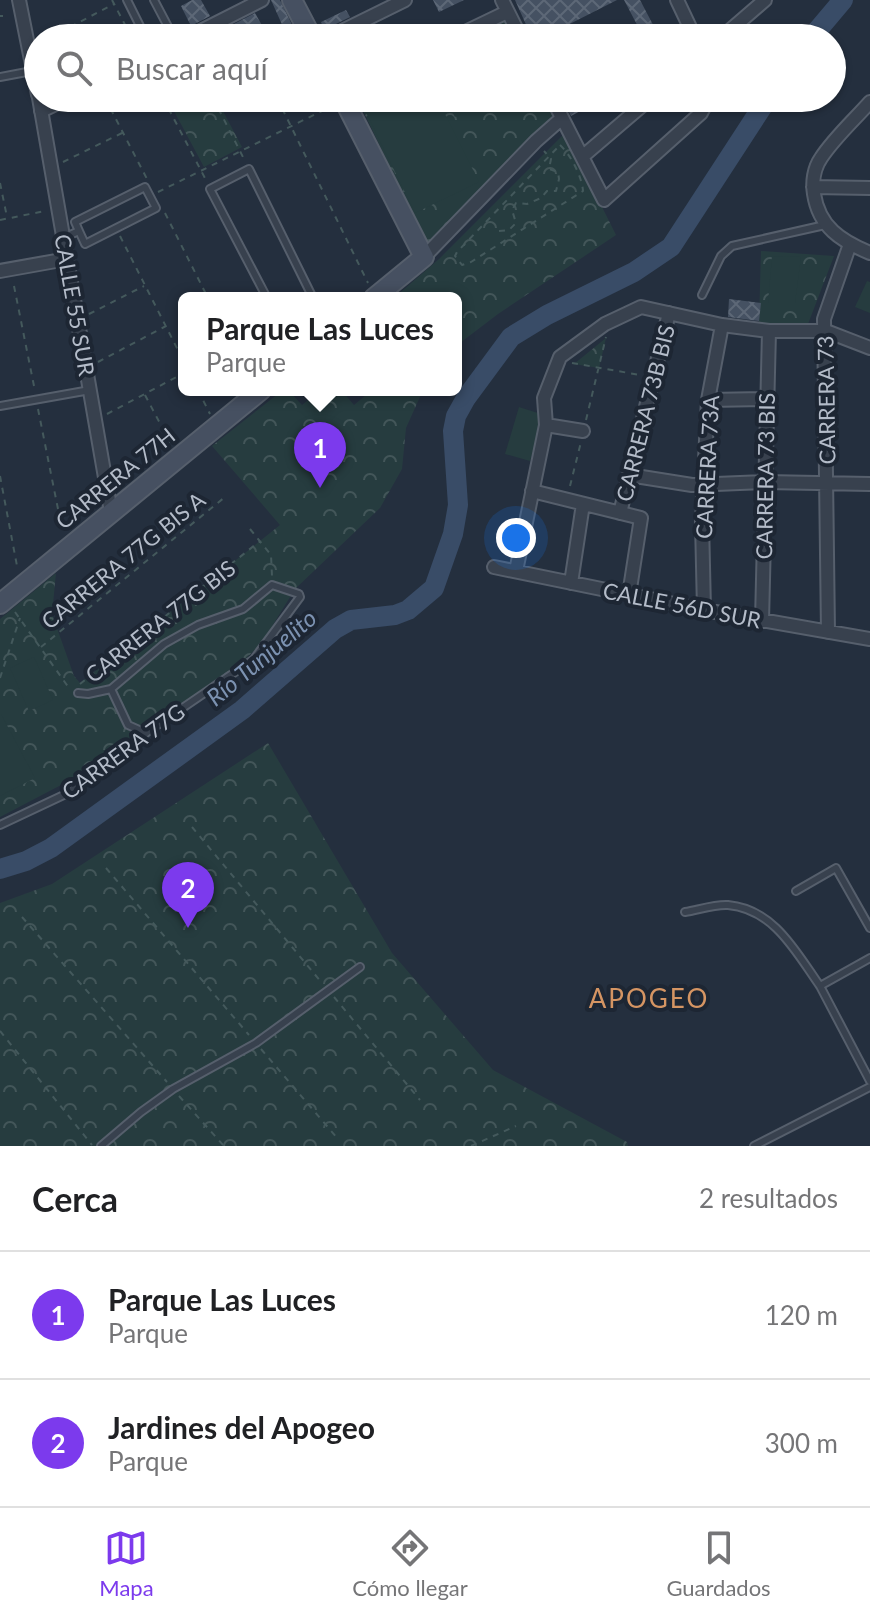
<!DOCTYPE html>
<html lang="es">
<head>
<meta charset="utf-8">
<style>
  body { margin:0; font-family:Lato,sans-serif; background:#f6f6f6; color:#202124 }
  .you { position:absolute; left:516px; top:538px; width:28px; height:28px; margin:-20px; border:6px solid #fff; border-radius:50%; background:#1a73e8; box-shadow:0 0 0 12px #1a73e833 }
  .badge { display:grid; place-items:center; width:52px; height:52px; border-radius:50%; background:#7c3aed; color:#fff; font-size:26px; font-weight:700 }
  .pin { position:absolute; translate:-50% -66px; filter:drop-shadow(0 2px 4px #0008) }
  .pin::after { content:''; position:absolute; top:42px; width:28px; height:24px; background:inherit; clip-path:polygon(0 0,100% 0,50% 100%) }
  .popup { position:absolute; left:178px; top:292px; width:284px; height:104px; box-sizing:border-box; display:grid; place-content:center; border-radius:12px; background:#fff; filter:drop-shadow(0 2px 6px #0005); font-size:26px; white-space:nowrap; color:#757577 }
  .popup b { font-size:30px; color:#202124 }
  .popup::after { content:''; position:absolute; left:50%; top:100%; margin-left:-16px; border:16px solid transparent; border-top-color:#fff }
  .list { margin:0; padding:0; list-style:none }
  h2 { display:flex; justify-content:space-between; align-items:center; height:104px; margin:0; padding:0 32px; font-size:34px }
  h2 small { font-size:26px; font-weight:400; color:#757577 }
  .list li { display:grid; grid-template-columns:52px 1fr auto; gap:24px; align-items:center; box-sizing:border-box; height:128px; padding:0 32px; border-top:2px solid #e0e0e0 }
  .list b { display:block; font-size:30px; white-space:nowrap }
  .list p { margin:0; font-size:26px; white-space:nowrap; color:#757577 }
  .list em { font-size:26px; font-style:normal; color:#757577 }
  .icon { flex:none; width:44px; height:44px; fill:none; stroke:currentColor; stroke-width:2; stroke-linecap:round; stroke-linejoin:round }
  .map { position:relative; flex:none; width:870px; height:1146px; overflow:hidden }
  .search { position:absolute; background:#fff; box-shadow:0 2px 6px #0004; left:24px; right:24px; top:24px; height:88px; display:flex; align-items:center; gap:20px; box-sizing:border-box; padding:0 28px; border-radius:44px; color:#757577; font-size:30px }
  .sheet { height:360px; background:#fff }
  nav { display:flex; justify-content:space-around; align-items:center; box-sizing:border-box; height:112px; border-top:2px solid #e0e0e0; background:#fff; font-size:22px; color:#757577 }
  nav a { display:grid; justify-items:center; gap:4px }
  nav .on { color:#7c3aed }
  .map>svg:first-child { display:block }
  .park { fill:url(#park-crowns) }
  .garden { fill:#263c3f }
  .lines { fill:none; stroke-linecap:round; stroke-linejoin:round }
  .river { stroke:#394c67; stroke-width:20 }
  .building { fill:url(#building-cross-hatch) }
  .lane-casing { stroke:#565f6c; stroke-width:10 }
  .street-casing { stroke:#565f6c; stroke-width:16 }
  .secondary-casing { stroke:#565f6c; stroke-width:22 }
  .path { stroke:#44595c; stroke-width:2; stroke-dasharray:6 6; stroke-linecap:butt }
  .lane { stroke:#38414e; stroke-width:6 }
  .street { stroke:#38414e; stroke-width:12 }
  .secondary { stroke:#465061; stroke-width:18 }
  .labels { text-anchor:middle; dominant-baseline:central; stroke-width:8; stroke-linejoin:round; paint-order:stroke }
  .street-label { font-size:22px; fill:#b4bcc9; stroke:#1d2633 }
  .water-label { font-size:24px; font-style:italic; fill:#7c92b1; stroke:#1d2633 }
  .quarter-label { font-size:26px; letter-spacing:2px; fill:#d59563; stroke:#1d2633 }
</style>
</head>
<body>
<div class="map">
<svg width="870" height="1146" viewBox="0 0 870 1146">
  <defs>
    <pattern id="park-crowns" width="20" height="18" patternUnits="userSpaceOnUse" patternTransform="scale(2)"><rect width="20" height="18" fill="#263c3f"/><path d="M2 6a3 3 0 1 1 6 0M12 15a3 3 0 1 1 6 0" fill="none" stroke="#435659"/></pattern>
    <pattern id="building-cross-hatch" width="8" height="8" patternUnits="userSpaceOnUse" patternTransform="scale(2)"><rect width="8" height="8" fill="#455162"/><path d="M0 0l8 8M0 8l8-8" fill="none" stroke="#5d6877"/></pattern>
  </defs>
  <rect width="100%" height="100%" fill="#242f3e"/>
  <!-- park -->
  <path class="park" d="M507,19L516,38H468Z
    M167,98H216L242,147L204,167Z
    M357,98H545L553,115L427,245Z
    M565,133L616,235L498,314L456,346V298H394L439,259Z
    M761,251L834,256L808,324L759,323Z
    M606,338L599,368L574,364Z
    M283,390H288L302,405L321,390H341L354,405L372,390H423L406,428L402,469L380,508L295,589L261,644L238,666L61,785L0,817V619L56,573L52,614L74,676L80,683L260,541L280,525L212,446Z
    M268,743L392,953L493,1070L627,1142L628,1146H0V903L52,884Z"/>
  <!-- garden -->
  <path class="garden" d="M359,98H437L479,182L415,213Z
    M445,98H478L481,104L455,117Z
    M772,256L801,257L795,303H768Z
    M867,281L870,282V313L855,307Z
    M519,407L544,415L530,461L505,454Z
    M34,657L53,700L29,711L10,668Z
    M1,714L35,778L0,796V715Z"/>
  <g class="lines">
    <!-- river -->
    <path class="river" d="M811,38L843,0
      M0,869L26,861L51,848L242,710L335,629L351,620L395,615L408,610L434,588L453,534L458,505L453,431L456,416L466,398L511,337L547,315L634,272L671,247L768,98"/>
  </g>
  <!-- building -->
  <path class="building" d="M192,0H201L210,16L191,26L181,6Z
    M271,0H280L296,33L286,38H267L284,29Z
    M433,0H464L439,12Z
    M515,0H617L552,33L554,38H532Z
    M624,0H640L660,38H644Z
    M346,10L350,17L324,30L321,22Z
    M255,13L264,29L245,38H207Z
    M562,98H581L586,108L571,116Z
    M729,299L761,303L759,321L728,317Z"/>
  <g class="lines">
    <defs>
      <path id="lane" d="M127,0L146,38
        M154,0L174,38
        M0,77L32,71
        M63,238L79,231L75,222L145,187L156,208L85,244L79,231
        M702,295L721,256L732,246L825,225
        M267,298L210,189L249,169L313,298
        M0,406L90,390
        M111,689L128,725L146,733
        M0,825L68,793L112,762L146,733L254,659L300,597L299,594L272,585L243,609L198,625L164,644L111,689L88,694L78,693
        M796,891L836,868L870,928
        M685,912C698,910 715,904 728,905C774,909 796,952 820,986L870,958
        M820,986L870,1081
        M101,1146L141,1112L173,1089L256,1043L360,967
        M754,1146L870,1087"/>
      <path id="street" d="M19,0L38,95
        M502,0L521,38
        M677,0L695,38
        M187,38L262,0
        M328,38L405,0
        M453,38L507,12
        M721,38L765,0
        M39,98L111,512
        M552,98L604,200L701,113L709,98
        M870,102C854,120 834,138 821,158C814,168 812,182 814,194C819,227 841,241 870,253
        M41,111L68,98
        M582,157L651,98
        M813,187L870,188
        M424,257L536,141L562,118
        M0,271L67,259
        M708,400L767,399
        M546,425L583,431
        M629,475L692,485L765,482L870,484
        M532,491L641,518L629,595
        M620,513L669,313
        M494,567L704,610L870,639
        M516,571L546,425L544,398L560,357L605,324L641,307L722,325L769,331H826L870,348
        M571,583L583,504
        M704,610L702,522L708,400L722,325
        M762,621L769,331
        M828,632L824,319L850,244"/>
      <path id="secondary" d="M292,0L312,38
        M343,98L424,257L374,298
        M0,604L261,390"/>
    </defs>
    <!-- lane casing -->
    <use href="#lane" class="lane-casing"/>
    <!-- street casing -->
    <use href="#street" class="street-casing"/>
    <!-- secondary casing -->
    <use href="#secondary" class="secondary-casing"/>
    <!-- path -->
    <path class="path" d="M112,0L132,38
      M0,16H3
      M239,26L246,38
      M49,38L114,4
      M105,98L147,179
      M163,98L207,182
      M213,98L245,161
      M277,98L368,283
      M560,145C571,155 582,177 583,191L471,262L462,265L455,256L457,252Z
      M63,162L122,133
      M0,183L7,217
      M158,192L332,106
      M165,213L208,298
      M0,220L45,211
      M499,231L509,230L516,223L512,210L516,203L527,204L541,198L547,191H556L559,179L558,172L549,169L551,159L544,151
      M120,236L184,362
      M14,286L35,391
      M89,314L144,286
      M98,362L166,326
      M572,363L640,375
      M198,390L210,414
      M145,395L172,446
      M38,409L61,524
      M107,414L184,373
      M586,420L606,337
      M0,476L17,566
      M570,486L581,442
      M250,529L271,555L272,576
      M15,612L69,688
      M41,647L225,497
      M0,678L20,618
      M80,684L260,541
      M192,827L322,983
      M106,868L249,1035
      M22,917L167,1082
      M334,997L420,1100
      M0,1031L92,1145
      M261,1049L338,1139
      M179,1096L224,1146
      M471,1146L516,1126"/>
    <!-- lane -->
    <use href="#lane" class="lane"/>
    <!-- street -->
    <use href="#street" class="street"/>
    <!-- secondary -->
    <use href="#secondary" class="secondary"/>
  </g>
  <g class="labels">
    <!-- street labels -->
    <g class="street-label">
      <text transform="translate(75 305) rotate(80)">CALLE 55 SUR</text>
      <text transform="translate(826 400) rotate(-91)">CARRERA 73</text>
      <text transform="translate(645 413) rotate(-76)">CARRERA 73B BIS</text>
      <text transform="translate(707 467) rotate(-87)">CARRERA 73A</text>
      <text transform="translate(765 476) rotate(-89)">CARRERA 73 BIS</text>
      <text transform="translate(115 478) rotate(-39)">CARRERA 77H</text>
      <text transform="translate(123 560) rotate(-39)">CARRERA 77G BIS A</text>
      <text transform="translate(682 605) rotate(11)">CALLE 56D SUR</text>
      <text transform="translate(160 621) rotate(-38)">CARRERA 77G BIS</text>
      <text transform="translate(123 751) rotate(-36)">CARRERA 77G</text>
    </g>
    <!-- water labels -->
    <g class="water-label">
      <text transform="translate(261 657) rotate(-40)">Río Tunjuelito</text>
    </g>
    <!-- quarter labels -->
    <g class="quarter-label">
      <text x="649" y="998">APOGEO</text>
    </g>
  </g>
</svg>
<div class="you"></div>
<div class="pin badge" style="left:320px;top:488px">1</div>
<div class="popup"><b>Parque Las Luces</b>Parque</div>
<div class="pin badge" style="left:188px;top:928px">2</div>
<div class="search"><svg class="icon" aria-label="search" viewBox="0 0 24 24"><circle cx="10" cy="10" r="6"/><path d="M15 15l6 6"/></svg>Buscar aquí</div>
</div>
<section class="sheet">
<h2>Cerca<small>2 resultados</small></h2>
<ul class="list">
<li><span class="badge">1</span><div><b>Parque Las Luces</b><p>Parque</p></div><em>120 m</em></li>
<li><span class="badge">2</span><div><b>Jardines del Apogeo</b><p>Parque</p></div><em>300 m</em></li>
</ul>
</section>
<nav>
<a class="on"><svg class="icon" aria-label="map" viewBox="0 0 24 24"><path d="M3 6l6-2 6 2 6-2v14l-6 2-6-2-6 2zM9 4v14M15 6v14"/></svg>Mapa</a>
<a><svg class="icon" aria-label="directions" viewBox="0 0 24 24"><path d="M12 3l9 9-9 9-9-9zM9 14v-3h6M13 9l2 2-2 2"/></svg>Cómo llegar</a>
<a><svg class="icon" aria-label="saved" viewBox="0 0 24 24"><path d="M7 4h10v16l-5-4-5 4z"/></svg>Guardados</a>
</nav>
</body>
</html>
